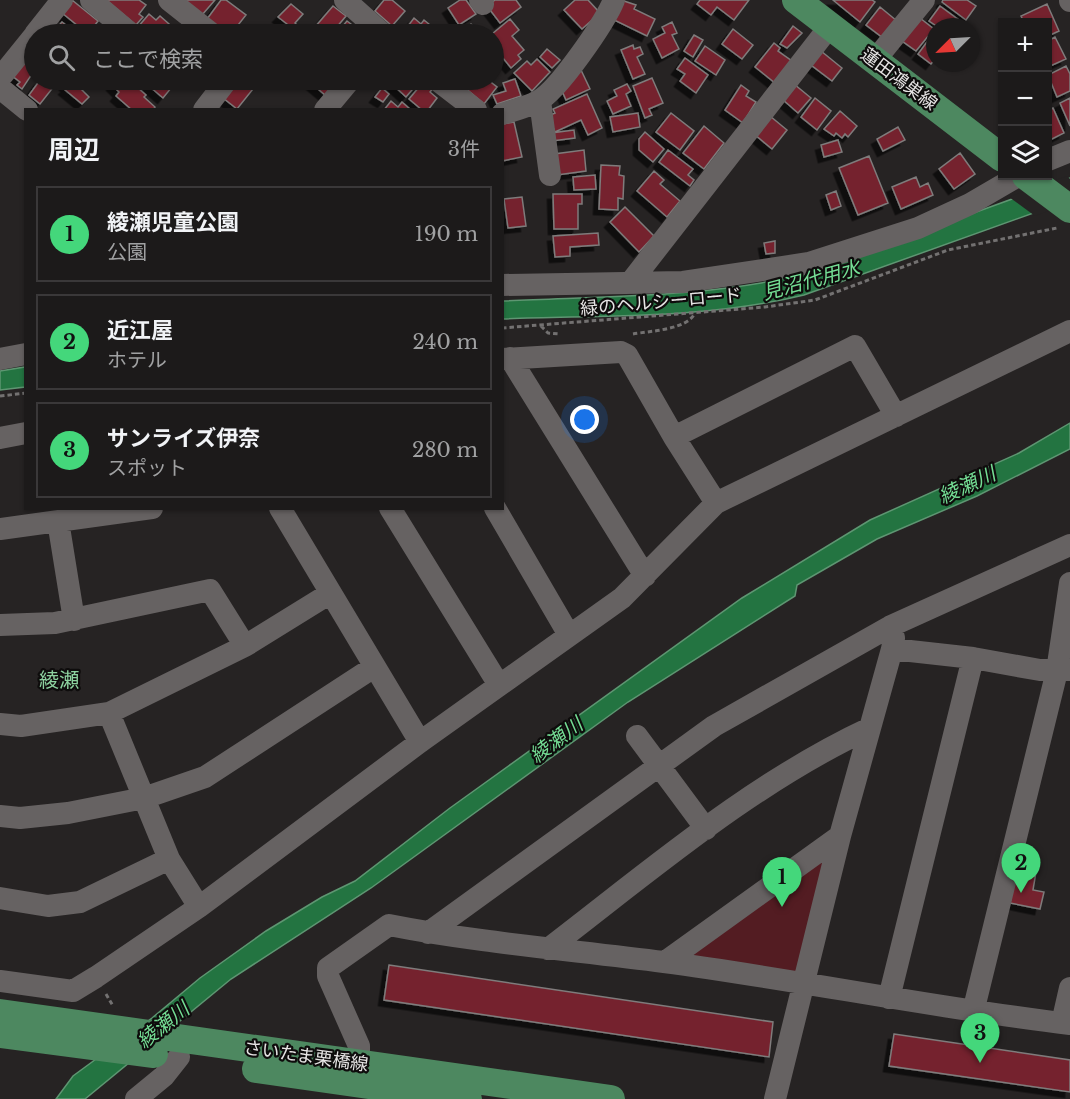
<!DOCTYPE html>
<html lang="ja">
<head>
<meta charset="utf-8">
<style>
  body { margin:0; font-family:"Libre Baskerville","Noto Sans JP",serif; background:#252323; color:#f1f3f6 }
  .controls { position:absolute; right:18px; top:18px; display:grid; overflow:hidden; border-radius:0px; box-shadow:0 2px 4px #0004 }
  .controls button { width:54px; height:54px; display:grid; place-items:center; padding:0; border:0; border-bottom:2px solid #3a3839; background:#1c1a1a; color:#f1f3f6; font:30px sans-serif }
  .compass { position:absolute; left:926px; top:18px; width:54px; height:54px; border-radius:50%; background:#1c1a1a; box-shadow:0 2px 4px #0004; rotate:246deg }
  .you { position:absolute; left:585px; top:420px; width:21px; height:21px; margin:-15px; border:4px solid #fff; border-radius:50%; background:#1a73e8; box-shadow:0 0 0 9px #1a73e833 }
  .badge { display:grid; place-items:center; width:39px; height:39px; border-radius:50%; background:#44d77b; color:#111; font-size:20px; font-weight:700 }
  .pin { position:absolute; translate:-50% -50px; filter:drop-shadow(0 2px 3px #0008) }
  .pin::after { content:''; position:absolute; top:32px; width:21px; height:18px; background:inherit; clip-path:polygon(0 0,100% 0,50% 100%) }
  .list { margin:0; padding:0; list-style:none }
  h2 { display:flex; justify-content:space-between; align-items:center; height:78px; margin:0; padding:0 24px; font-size:26px }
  h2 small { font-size:20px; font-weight:400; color:#a0a1a2 }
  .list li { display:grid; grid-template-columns:39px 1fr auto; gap:18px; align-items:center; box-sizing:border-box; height:96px; margin:0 12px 12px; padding:0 12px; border:2px solid #3a3839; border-radius:0px }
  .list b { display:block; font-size:22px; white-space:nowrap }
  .list p { margin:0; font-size:20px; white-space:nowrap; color:#a0a1a2 }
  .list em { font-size:20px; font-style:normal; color:#a0a1a2 }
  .icon { flex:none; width:33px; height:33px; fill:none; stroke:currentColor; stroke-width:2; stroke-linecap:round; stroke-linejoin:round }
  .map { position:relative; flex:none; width:1070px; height:1099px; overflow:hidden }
  .search { position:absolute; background:#1c1a1a; box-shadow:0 2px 4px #0004; left:24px; top:24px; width:480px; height:66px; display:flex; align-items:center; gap:15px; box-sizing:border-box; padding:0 21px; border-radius:33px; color:#a0a1a2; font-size:22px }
  .panel { position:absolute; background:#1c1a1a; box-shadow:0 2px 4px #0004; left:24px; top:108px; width:480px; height:402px; border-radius:0px }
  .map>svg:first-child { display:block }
  .green { fill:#531c22 }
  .water { fill:#237441; stroke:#5e9672; stroke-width:1.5 }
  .pier { fill:#262323 }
  .building { fill:#75242f; stroke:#7f7b7b; stroke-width:1.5; filter:url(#shadow) }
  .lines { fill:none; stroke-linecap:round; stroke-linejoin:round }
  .path { stroke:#737171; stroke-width:3; stroke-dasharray:4.5 3; stroke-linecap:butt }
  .minor { stroke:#666262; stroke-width:22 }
  .major { stroke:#4d8860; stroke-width:28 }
  .labels { text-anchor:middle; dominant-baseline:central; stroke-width:4.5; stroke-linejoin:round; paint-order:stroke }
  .street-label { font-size:18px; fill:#e6e4e4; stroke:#0e0c0c }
  .water-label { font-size:20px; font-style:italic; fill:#74dd94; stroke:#0e0c0c }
  .neighbourhood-label { font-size:20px; fill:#8dd29f; stroke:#0e0c0c }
</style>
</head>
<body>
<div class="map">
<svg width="1070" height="1099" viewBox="0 0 1070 1099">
  <defs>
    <filter id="shadow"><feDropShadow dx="-5.5" dy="5.5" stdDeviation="0" flood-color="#0009"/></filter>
  </defs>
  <rect width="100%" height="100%" fill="#262323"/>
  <!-- green -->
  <path class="green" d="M818,855L826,864L799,974L695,958L693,949Z"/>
  <!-- water -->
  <path class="water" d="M1070,178V200L804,295C706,319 603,315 503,319L502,301C604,296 706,298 805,274Z
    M25,367V387L0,390V371Z
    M1070,423V449L977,496L877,539L797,585L795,596L628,702L371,888L231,979L85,1099H56L73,1076L152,1018L200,978L266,931L322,897L355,881L450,808L742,598L870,520L1019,453Z"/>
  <!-- pier -->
  <path class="pier" d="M1067,176L1070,179V203L1035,216L1009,197Z"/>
  <!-- building -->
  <path class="building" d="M72,0L98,21L88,34L62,13Z
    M106,0H139L146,5L139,14L143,17L136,25Z
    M184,0H215L202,15Z
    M221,0H226L246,15L231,34H227L207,19Z
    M384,0H392L405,11L392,26L375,11Z
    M460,0H466L476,14L459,25L448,8Z
    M495,0H516L521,7L500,23L487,6Z
    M575,0H588L600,13L582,29L564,10Z
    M621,0L636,5L634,9L655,19L647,36L612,19Z
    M700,0H749L734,20L717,7L711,15L697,4Z
    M833,0H872L875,2L860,22Z
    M943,0H967L976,6L966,20L942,2Z
    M291,4L303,14L295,23L298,26L290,34H278L287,24L278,17Z
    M1047,4L1059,31L1048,36V22H1024L1021,16Z
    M333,6L346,16L331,34H309Z
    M940,6L963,23L960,27H938L929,21Z
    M880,7L897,21L883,38L866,25Z
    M149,14L156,20L160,16L177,31L174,34H147L138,27Z
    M414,18L421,24L424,20L441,34H402Z
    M920,18L934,29L916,51L902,41Z
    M510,19L519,30L512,36L524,50L518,55L521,59L511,68L494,47L492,34Z
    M347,21L364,34H336Z
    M62,22L77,34H51Z
    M672,22L677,33L672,35L679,49L662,58L653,39L665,33L662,27Z
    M471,24L480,34H460Z
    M793,26L802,33L787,48L780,44Z
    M733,29L753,45L742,59L722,44Z
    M935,31V59L931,64L918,54Z
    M694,35L703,40L693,57L684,51Z
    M1055,37L1066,59L1048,67V41Z
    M774,43L780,48L778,51L792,61L775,83L755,67Z
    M633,45L634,49L640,47L643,54L637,57L645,74L633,79L621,50Z
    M705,46L725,60L716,75L695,61Z
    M547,49L560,60L552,68L540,57Z
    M821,51L842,68L832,81L811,65Z
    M685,58L708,75L696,93L680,81L685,74L677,69Z
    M537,59L550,72L532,91L514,73L527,61L531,65Z
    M21,60L34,71L22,89L17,85L20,82L11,75Z
    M1066,66L1070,74V91L1057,97L1048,75Z
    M581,70L590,89L566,100L559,84Z
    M652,78L663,103L649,109L652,115L645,118L633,86Z
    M515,79L521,96L497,104L493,95L506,91L503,83Z
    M40,80H47L55,85L40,104L29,95Z
    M61,80H79L85,85L81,89L89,97L82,104L64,89L67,87Z
    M117,80H129L146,95L144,97L155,107L153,110H132L116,96L119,92L112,85Z
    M142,80H173L176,82L163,98Z
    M238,80H251L257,84L237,109L223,98Z
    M316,80H339L325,95L312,84Z
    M393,80H415L418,83L406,97L390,82Z
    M425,80L434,87L430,92L437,98L428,110H422L409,99Z
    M456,80H488L497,87L484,104Z
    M627,84L631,91L626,94L631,106L613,114L607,101L617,96L614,90Z
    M794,84L811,98L798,113L782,99Z
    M741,85L749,91L746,96L756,102L743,123L725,110Z
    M382,88L389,94L383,102L375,97Z
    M587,94L602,128L588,135L581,120L555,132L548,116L555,113L553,109Z
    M815,98L831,111L817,130L801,117Z
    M1070,98V126L1060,103Z
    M391,101L398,107L402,102L411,110H384Z
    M1053,108L1064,133L1048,141V110Z
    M840,111L857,126L848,137L845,134L842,138L836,133L834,136L824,129Z
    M638,113L640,127L613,132L610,117Z
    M671,113L694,131L680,150L656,132Z
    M770,116L787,130L772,149L754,134Z
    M514,122L522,157L502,161V124Z
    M704,126L724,143L704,169L683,153Z
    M898,127L905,140L883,151L877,139Z
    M574,130L575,138L552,141L551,133Z
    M645,132L664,149L653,162L639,150V139Z
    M838,140L842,152L824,157L821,145Z
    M584,150L586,171L557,175L554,154Z
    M668,150L693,169L688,175L694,180L690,186L659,162Z
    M960,153L975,174L954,189L939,169Z
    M869,156L888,203L858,215L839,168Z
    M601,165L620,166L619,175L624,176L623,199L618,198V210L599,209Z
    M654,171L664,180L660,184L680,201L667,217L637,191Z
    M595,175L596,189L574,190L573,177Z
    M916,177L920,187L928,183L933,195L901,209L892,187Z
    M836,191L841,206L831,210L826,195Z
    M553,194H582V204H578V229H554Z
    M522,197L526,226L508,228L504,199Z
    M625,207L654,236L639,252L610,222Z
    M598,233L599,245L570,247V256L555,257L553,236Z
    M775,241V253L766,254L764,243Z
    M1017,868L1036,872L1033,890L1044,892L1040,909L1010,903Z
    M389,965L773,1022L769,1057L384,1000Z
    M894,1034L1070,1060V1092L889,1066Z"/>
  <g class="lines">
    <!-- path -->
    <path class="path" d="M541,326L548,333L560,334
      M502,328L765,307L815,300L948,250L1057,228
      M633,334C649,331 687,330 695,313
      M0,396L26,393
      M106,994L113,1006"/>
    <!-- minor -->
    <path class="minor" d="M91,0L131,34
      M169,0L212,34
      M345,0L383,34
      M480,0L483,4
      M1070,0V1
      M35,34L62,0
      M875,60L924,0
      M0,78L34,36
      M437,80L476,110
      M0,88L27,110
      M540,101L550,175
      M204,110L227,80
      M325,110L350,80
      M502,114C514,110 528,107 538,101C558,91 605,22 614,0
      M1048,160L1070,151
      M630,283L830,26
      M502,285L683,282L809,263L918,228L970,204L1018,176
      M510,358L645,576
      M0,359L26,354
      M502,359L621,352L627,355L674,437L716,503
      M674,437L855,346L896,416
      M0,438L26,433
      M280,508L420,742
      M390,508L499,685
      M495,508L569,635
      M58,521L74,620
      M0,529L152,508
      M0,625L55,623L210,590L245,646
      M892,649L973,658L1040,670H1070
      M109,713L169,859L199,907
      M0,724L21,726L109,713L245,646L329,594
      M637,736L706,829
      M0,816L20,818L68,813L144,798L205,777L374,667
      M0,898L48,906L80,902L169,859
      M428,933L714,726L891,626L1070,545
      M548,949C650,871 752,783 870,728
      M665,962L840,836
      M0,981L73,991L96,977L199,907L420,742L622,598L716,503L1070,331
      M889,998L973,658
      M973,1012L1057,671L1070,583
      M1062,1023L1070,988
      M359,1063V1046L328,976V968L389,925C480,943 573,950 664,962C800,980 934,1008 1070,1024
      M136,1099L164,1076L179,1057
      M775,1099L840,836L892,649L894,638L891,626"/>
    <!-- major -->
    <path class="major" d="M796,0L1002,158
      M1026,176L1070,209
      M0,1013L611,1099
      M0,1034L154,1054
      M256,1069L468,1099"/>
  </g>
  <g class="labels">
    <!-- street labels -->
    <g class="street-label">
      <text transform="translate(899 79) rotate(37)">蓮田鴻巣線</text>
      <text transform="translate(661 302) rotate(-5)">緑のヘルシーロード</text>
      <text transform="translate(306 1056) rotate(8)">さいたま栗橋線</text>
    </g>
    <!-- water labels -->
    <g class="water-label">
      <text transform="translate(811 280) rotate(-15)">見沼代用水</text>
      <text transform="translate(967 485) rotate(-25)">綾瀬川</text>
      <text transform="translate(556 740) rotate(-37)">綾瀬川</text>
      <text transform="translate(163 1025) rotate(-39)">綾瀬川</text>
    </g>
    <!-- neighbourhood labels -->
    <g class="neighbourhood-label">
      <text x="59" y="680">綾瀬</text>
    </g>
  </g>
</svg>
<div class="controls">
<button>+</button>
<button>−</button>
<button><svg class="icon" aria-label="layers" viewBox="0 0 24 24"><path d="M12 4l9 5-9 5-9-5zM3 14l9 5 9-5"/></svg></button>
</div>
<svg class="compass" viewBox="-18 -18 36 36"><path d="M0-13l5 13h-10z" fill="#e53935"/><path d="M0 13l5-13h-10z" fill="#a0a1a2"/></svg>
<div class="you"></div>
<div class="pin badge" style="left:782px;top:907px">1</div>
<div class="pin badge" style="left:1021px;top:893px">2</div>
<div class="pin badge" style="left:980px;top:1063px">3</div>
<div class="search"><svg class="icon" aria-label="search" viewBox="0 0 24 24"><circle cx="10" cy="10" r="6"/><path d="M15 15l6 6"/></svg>ここで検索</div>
<section class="panel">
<h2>周辺<small>3件</small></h2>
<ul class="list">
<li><span class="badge">1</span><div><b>綾瀬児童公園</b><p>公園</p></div><em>190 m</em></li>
<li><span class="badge">2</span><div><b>近江屋</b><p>ホテル</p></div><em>240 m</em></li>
<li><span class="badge">3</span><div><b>サンライズ伊奈</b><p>スポット</p></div><em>280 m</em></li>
</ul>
</section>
</div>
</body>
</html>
